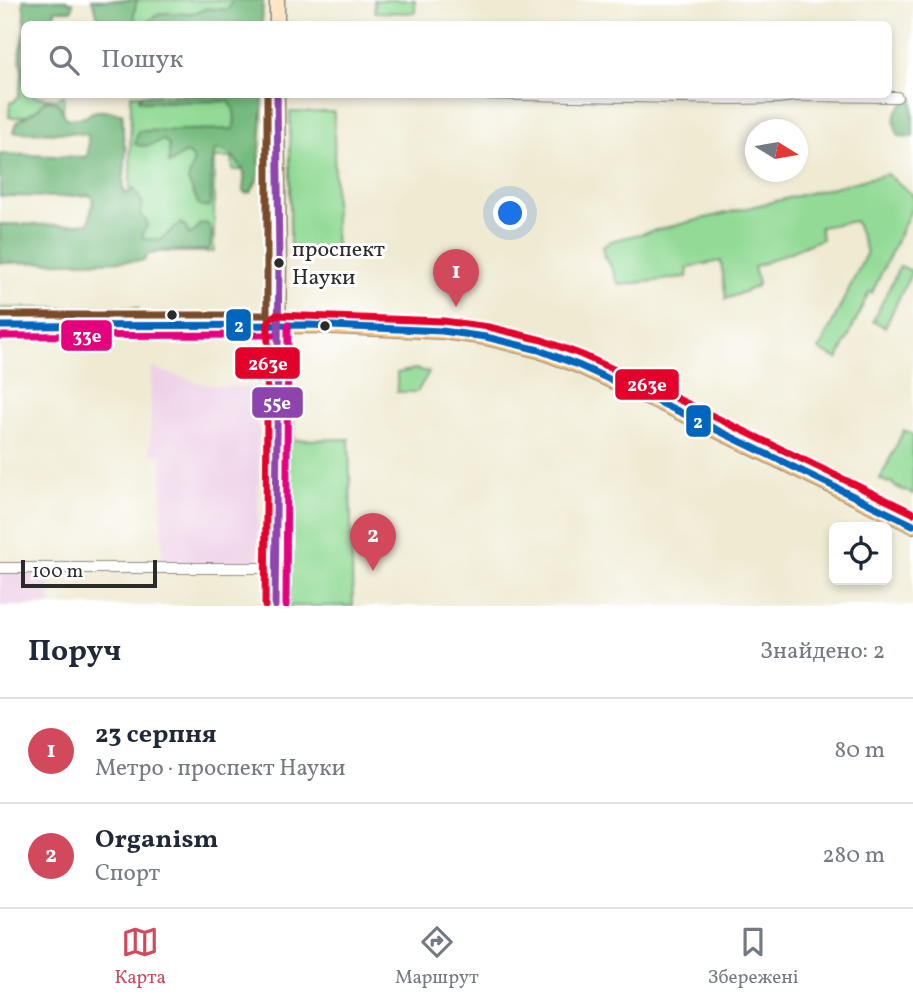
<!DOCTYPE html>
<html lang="uk">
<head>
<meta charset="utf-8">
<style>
  body { margin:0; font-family:Vollkorn,serif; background:#f2f2f3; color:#1f2937 }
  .controls { position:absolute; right:21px; bottom:21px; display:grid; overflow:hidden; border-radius:10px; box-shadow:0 4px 10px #0003 }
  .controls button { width:63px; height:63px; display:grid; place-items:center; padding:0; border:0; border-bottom:2px solid #e0e1e3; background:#fff; color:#1f2937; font:35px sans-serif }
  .compass { position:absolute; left:745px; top:119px; width:63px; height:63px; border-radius:50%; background:#fff; box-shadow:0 4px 10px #0003; rotate:101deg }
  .scale { position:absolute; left:21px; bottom:18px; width:136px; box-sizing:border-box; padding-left:7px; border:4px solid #2b2b2b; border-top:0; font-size:19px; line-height:24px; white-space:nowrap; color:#2b2b2b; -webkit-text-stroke:5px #fff; paint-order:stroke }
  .you { position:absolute; left:511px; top:214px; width:24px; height:24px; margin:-18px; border:5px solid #fff; border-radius:50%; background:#1a73e8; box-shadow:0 0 0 10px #1a73e833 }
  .badge { display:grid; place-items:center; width:46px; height:46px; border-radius:50%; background:#d1495b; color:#fff; font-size:23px; font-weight:700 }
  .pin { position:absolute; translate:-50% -58px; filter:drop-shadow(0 2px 4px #0008) }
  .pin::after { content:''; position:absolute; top:37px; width:24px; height:21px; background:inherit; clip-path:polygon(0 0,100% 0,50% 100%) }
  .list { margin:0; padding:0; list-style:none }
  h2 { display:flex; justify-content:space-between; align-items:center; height:91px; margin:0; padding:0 28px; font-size:30px }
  h2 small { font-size:23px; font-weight:400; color:#747a83 }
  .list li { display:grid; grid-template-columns:46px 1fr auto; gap:21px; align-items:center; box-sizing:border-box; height:105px; padding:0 28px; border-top:2px solid #e0e1e3 }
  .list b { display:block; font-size:26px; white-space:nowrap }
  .list p { margin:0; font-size:23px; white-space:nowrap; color:#747a83 }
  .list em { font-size:23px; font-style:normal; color:#747a83 }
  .icon { flex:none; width:38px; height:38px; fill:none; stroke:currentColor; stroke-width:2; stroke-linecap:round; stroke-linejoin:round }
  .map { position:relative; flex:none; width:913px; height:606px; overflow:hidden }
  .search { position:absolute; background:#fff; box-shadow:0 4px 10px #0003; left:21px; right:21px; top:21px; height:77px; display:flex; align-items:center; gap:18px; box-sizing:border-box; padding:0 24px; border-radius:10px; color:#747a83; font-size:26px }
  .sheet { height:301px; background:#fff }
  nav { display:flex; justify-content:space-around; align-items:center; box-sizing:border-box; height:98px; border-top:2px solid #e0e1e3; background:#fff; font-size:19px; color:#747a83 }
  nav a { display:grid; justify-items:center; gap:4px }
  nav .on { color:#d1495b }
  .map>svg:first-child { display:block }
  .built { fill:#eed0e7 }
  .green { fill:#92da95; stroke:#5e8260; stroke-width:2 }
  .forest { fill:#75ba7e; stroke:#507254; stroke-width:2 }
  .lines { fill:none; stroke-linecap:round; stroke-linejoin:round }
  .street-casing { stroke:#8d8a7e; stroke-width:12 }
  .secondary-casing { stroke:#8d8a7e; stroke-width:17 }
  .primary-casing { stroke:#8d8a7e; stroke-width:18 }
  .street { stroke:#fff; stroke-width:10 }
  .secondary { stroke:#fee5c5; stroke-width:14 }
  .primary { stroke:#fcbd6f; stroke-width:16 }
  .bus-1-casing { stroke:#fff; stroke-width:12 }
  .bus-2-casing { stroke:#fff; stroke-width:12 }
  .bus-3-casing { stroke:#fff; stroke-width:12 }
  .bus-4-casing { stroke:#fff; stroke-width:12 }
  .bus-5-casing { stroke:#fff; stroke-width:12 }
  .bus-1 { stroke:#0065bd; stroke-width:7 }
  .bus-2 { stroke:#e5007d; stroke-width:7 }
  .bus-3 { stroke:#8e44ad; stroke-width:7 }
  .bus-4 { stroke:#e4002b; stroke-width:7 }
  .bus-5 { stroke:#7a4b2a; stroke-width:7 }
  .bus-dot { fill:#2b2b2b; stroke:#fff; stroke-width:2.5 }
  .labels { text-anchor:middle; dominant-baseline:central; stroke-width:6; stroke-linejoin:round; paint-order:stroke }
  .bus-label { font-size:22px; fill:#2b2b2b; stroke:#fff; text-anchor:start }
  .line-badge { stroke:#fff; stroke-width:2.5 }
  .badge-label { font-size:19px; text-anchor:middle; font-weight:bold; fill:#fff }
</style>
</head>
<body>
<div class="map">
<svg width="913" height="606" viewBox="0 0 913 606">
  <rect width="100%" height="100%" fill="#fff"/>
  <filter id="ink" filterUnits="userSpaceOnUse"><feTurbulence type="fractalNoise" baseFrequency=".0143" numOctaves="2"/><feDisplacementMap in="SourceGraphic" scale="14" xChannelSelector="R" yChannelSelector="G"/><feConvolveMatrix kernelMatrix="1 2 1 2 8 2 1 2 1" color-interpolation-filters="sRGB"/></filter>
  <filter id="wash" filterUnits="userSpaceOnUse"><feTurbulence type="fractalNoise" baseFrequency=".00686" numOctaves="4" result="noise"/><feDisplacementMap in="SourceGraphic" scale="28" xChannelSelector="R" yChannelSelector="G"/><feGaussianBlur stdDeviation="1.57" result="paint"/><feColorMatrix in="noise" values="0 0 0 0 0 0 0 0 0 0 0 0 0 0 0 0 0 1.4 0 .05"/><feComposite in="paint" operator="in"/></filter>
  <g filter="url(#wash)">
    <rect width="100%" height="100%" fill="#efead2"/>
    <!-- built -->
    <path class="built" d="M151,368L207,385L252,388L259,391L258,564H162V454H150Z
      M0,572H51L50,606H0Z"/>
    <!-- green -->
    <path class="green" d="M132,0H257L256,24H132Z
      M374,0H415V13L375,12Z
      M22,75L24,78V94L34,95L36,97L57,99L64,95L63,112L58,103L50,100L44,101C35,114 24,118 9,117L10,102H14L15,99H18Z
      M131,95H256L255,170H233L232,158H214V252H129Z
      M290,112H334L335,234L337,253H290Z
      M887,174L913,195V206L872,293L869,292L838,359L819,350L867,252L855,221L820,227L822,239L754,267L758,284L756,287L726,299L721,261L688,267L687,277L620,285C615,280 615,276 612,269C609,261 604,258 602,248L611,241Z
      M900,266L912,271L885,327L873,321Z
      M0,308H138V314L118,320L80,319L79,316H45L42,319L0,318Z
      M415,369L429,372L417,392H397V373Z
      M289,402H294V440L349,439L353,606H286L287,439H289Z
      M904,430L913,435V494L894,486L892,482L888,483L880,479Z"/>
    <!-- forest -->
    <path class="forest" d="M23,0H67L68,2H73L72,10H55L54,24H24V78C22,73 19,56 20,50C21,43 24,37 24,29C25,19 24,9 23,0Z
      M92,0H137L134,13L135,24H98C99,16 95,9 92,0Z
      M233,0H263L262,24H145C164,4 176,18 197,12C201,11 204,9 207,8C214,10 219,8 227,10Z
      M140,95H263L259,169L258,178L251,192L245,193L243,191C243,184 246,176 243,170C240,165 237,163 234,157L220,149L215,151C208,168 213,187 210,206L203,207L199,205L188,181L194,160L189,154C181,152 176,161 169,164V145L164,140C153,143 147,149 135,144L138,131L233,129C236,120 235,109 229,101L148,102L139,100Z
      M913,97V137L899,136C889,117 896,107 913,97Z
      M50,100L58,103L64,115L68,119L86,117C95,106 109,113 122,113C124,125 121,139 126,149L123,188L126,194L134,189L143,204L140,211L141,216L146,220L147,227L143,232V239H161L181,223L186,227L188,234C194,234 197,230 200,224L206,223C214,229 211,239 210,248L207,250L164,251L147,255L145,260L140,261L0,263V224L65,225L89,223L93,200L90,195L55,197L0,196V154L83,157L88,155V135L76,133L14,132L17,122L39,108L44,101Z"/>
  </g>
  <g filter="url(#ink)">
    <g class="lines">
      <defs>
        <path id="street" d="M476,94L732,99L778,98L793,96L897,97
          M0,568H275"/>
        <path id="secondary" d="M277,0V24
          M275,606L279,262L277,94"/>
        <path id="primary" d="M0,326L309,325L442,331L486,337L539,350L578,365L653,399L913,525"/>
      </defs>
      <!-- street casing -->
      <use href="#street" class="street-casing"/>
      <!-- secondary casing -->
      <use href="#secondary" class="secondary-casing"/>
      <!-- primary casing -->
      <use href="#primary" class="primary-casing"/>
      <!-- street -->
      <use href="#street" class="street"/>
      <!-- secondary -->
      <use href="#secondary" class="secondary"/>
      <!-- primary -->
      <use href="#primary" class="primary"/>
      <defs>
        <path id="bus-1" d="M0,326L309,325L442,331L486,337L539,350L578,365L653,399L913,525"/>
        <path id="bus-2" d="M0,336L278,335
          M286,606L288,325"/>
        <path id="bus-3" d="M275,606L279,262L277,94"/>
        <path id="bus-4" d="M265,606L268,325L270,318L276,315L443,321L489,327L542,340L582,355L657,389L913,513"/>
        <path id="bus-5" d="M0,315H267V94"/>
      </defs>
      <!-- bus-1 casing -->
      <use href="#bus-1" class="bus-1-casing"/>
      <!-- bus-2 casing -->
      <use href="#bus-2" class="bus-2-casing"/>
      <!-- bus-3 casing -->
      <use href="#bus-3" class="bus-3-casing"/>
      <!-- bus-4 casing -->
      <use href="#bus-4" class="bus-4-casing"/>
      <!-- bus-5 casing -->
      <use href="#bus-5" class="bus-5-casing"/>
      <!-- bus-1 -->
      <use href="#bus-1" class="bus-1"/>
      <!-- bus-2 -->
      <use href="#bus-2" class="bus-2"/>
      <!-- bus-3 -->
      <use href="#bus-3" class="bus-3"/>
      <!-- bus-4 -->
      <use href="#bus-4" class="bus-4"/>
      <!-- bus-5 -->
      <use href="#bus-5" class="bus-5"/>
    </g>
  </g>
  <!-- markers -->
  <g class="bus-dot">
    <circle cx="279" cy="263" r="6"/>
    <circle cx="172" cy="315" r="6"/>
    <circle cx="325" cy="326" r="6"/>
  </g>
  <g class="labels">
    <!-- bus labels -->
    <g class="bus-label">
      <text x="292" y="250">проспект<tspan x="292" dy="28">Науки</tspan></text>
    </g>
  </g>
  <g class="line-badge">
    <rect x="225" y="308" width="27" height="34" rx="7" fill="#0065bd"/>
    <rect x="60" y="319" width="53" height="33" rx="7" fill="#e5007d"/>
    <rect x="234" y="346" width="67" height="34" rx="7" fill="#e4002b"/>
    <rect x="614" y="368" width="66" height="33" rx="7" fill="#e4002b"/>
    <rect x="251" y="386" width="53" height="33" rx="7" fill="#8e44ad"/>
    <rect x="685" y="404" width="27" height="34" rx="7" fill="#0065bd"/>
  </g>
  <g class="badge-label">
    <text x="239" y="332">2</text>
    <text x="87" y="342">33е</text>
    <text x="268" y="370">263е</text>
    <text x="647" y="391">263е</text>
    <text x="277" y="409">55е</text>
    <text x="698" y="428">2</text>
  </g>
</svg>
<div class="controls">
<button><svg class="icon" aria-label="locate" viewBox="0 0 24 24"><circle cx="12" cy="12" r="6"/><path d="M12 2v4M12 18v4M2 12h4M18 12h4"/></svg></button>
</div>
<svg class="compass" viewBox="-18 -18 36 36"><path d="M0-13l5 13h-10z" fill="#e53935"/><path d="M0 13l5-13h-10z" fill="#747a83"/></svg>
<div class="scale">100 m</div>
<div class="you"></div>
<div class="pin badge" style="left:456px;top:307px">1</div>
<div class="pin badge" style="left:373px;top:571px">2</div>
<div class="search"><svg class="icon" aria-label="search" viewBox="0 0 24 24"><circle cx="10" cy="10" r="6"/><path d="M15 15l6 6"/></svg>Пошук</div>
</div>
<section class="sheet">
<h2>Поруч<small>Знайдено: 2</small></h2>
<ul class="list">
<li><span class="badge">1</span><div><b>23 серпня</b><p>Метро · проспект Науки</p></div><em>80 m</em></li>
<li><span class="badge">2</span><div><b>Organism</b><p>Спорт</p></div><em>280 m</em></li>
</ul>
</section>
<nav>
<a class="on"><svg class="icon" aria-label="map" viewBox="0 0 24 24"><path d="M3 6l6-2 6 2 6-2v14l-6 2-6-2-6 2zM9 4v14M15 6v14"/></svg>Карта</a>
<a><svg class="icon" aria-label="directions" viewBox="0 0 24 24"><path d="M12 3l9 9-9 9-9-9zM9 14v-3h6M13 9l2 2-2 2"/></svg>Маршрут</a>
<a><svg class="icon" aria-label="saved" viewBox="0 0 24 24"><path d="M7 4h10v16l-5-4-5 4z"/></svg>Збережені</a>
</nav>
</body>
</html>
